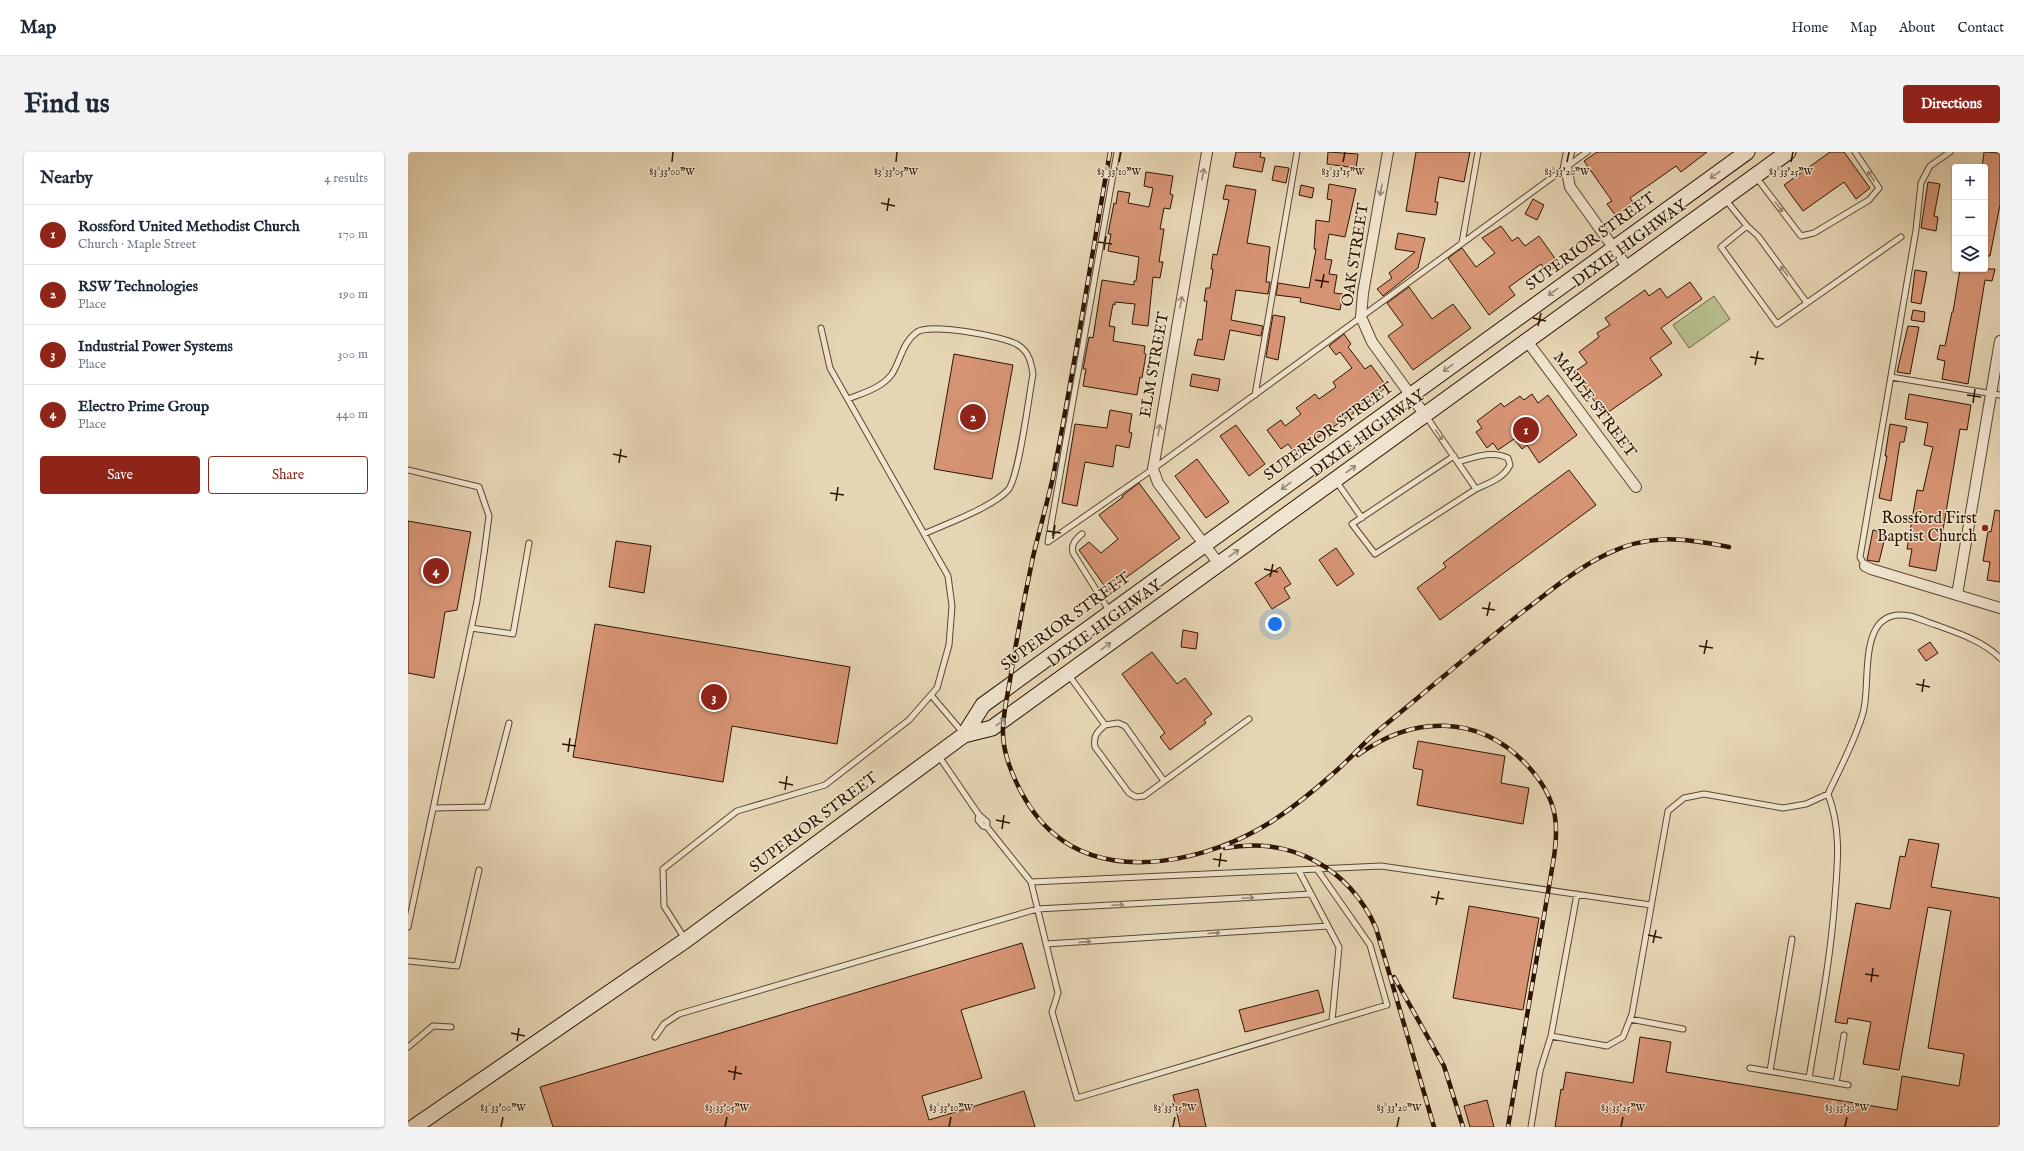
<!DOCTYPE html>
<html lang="en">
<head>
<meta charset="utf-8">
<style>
  body { margin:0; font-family:"IM FELL English",serif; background:#f2f2f3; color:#1f2937 }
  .controls { position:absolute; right:12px; top:12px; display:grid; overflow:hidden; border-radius:4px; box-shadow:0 1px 3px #0004 }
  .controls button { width:36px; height:36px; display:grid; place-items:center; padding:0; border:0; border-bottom:1px solid #e0e1e3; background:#fff; color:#1f2937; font:20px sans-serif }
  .you { position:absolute; left:867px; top:472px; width:14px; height:14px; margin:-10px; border:3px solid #fff; border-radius:50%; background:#1a73e8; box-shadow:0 0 0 6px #1a73e833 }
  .badge { display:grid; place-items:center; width:26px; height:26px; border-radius:50%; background:#8f2418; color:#fff; font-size:13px; font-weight:700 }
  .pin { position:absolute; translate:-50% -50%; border:2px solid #fff; box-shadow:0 1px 4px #0006 }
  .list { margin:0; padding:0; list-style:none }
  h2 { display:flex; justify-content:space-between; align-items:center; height:52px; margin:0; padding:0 16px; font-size:17px }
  h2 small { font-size:13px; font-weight:400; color:#747a83 }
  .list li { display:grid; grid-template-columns:26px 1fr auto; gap:12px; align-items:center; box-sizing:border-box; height:60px; padding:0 16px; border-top:1px solid #e0e1e3 }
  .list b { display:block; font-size:15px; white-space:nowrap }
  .list p { margin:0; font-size:13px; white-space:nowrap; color:#747a83 }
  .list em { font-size:13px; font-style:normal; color:#747a83 }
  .actions { display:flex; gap:8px; padding:12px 16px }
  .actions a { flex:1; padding:9px 0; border:1px solid #8f2418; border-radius:4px; text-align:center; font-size:14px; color:#8f2418 }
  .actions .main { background:#8f2418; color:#fff }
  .icon { flex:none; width:22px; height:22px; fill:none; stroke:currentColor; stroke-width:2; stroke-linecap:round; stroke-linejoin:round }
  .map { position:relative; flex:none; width:1592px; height:975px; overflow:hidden; border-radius:4px }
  header { display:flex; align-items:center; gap:24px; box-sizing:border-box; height:56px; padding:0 20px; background:#fff; border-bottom:1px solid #e0e1e3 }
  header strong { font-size:19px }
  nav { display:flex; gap:22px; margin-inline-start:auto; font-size:14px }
  .intro { display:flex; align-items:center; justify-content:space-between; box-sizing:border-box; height:96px; padding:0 24px }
  h1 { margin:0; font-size:28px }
  .button { padding:10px 18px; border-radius:4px; background:#8f2418; color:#fff; font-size:14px; font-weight:700 }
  main { display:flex; gap:24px; padding:0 24px }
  aside { flex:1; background:#fff; border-radius:4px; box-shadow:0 1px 3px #0004 }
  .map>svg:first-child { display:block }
  .green { fill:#b7bd8c; stroke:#726948 }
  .building { fill:#d79474; stroke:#2e1503 }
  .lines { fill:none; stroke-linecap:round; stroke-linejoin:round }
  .service-casing { stroke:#5c452f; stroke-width:7 }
  .minor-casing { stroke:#5c452f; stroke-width:12 }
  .secondary-casing { stroke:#2e1503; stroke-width:17 }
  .service { stroke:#efe4ce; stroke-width:5 }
  .minor { stroke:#efe4ce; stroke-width:10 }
  .secondary { stroke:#efe4ce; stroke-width:15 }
  .rail-casing { stroke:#2e1503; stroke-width:4.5 }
  .rail { stroke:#efe4ce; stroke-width:3; stroke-dasharray:9; stroke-linecap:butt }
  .oneway { stroke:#988773 }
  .ticks { fill:none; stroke:#2e1503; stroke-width:1.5 }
  .poi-dot { fill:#8f2418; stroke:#efe4ce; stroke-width:1.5 }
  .labels { text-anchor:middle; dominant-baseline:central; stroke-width:3; stroke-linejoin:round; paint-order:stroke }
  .street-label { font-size:16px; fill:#2e1503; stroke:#efe4ce }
  .poi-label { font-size:16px; fill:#2e1503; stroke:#efe4ce; text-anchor:end }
  .ticks-label { font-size:10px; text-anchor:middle; fill:#2e1503; stroke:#efe4ce; stroke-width:3; stroke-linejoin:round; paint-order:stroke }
</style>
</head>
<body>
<header>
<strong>Map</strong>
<nav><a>Home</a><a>Map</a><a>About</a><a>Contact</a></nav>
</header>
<div class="intro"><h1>Find us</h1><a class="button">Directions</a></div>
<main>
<aside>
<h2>Nearby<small>4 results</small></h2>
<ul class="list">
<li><span class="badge">1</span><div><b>Rossford United Methodist Church</b><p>Church · Maple Street</p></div><em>170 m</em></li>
<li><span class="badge">2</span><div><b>RSW Technologies</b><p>Place</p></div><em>190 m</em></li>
<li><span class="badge">3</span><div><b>Industrial Power Systems</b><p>Place</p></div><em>300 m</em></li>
<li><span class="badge">4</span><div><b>Electro Prime Group</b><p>Place</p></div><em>440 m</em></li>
</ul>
<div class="actions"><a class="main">Save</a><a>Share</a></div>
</aside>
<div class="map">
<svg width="1592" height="975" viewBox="0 0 1592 975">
  <rect width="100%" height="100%" fill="#e6d5b4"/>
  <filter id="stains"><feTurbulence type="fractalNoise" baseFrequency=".005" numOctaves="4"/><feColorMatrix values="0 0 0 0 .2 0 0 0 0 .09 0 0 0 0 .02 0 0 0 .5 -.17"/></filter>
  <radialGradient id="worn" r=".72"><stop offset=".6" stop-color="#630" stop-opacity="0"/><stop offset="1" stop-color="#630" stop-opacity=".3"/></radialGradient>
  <!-- green -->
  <path class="green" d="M1306,144L1322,167L1281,196L1265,173Z"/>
  <!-- building -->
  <path class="building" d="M828,0H853L852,5L857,6L854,20L825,15Z
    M920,0L950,2L948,16L919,12Z
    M1008,0H1062L1056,30L1031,25L1027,50H1030L1028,63L998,59Z
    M1189,0H1299L1273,20L1268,14L1244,31L1222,46L1226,52L1208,64L1199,52L1204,49L1176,9Z
    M1422,0H1436L1462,36L1448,47L1436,30L1395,59L1376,33Z
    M1576,0L1592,1V53L1582,104H1577V15H1574Z
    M867,14L881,16L878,31L864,28Z
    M738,20L765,24L762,42L765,43L762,57L756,56L752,77H756L751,110H755L752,126L745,125L740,174L724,172L727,152L707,150V153L705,152L701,174L707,175L705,189L737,194L736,201L738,202L734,226L732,225L729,243L675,234L678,217H675L681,185L685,186L694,128L726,133V129H728L731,105L700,99L703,82H700L706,51L708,52L710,39L722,41L720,51L741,55L745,36L736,34Z
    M1520,30L1532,32L1526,64L1530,65L1528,79L1513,76Z
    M921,32L948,37L937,85L921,82L917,107L924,108L921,122L929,123L926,141L935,142L932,158L892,150L893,146L868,143L870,131L901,136L908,97H906L908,68L921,70L924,48L919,47Z
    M818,33L848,38L839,91L862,95L858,130H862L860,142L828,138L823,168L855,174L853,184L822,178L816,208L786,203L790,187L794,188L799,149H796L798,136H802L805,117H803L805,102L809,103L821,48L815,47Z
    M893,33L906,36L904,46L891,43Z
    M1125,47L1136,53L1129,68L1117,62Z
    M1093,74L1104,89L1110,85L1117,94L1131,84L1151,112L1139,121L1133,112L1101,135L1107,143L1081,163L1040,106L1054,96L1068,115L1087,101L1074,86Z
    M990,81L1017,86L1010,116L975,144L969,137L984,126L981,121L1007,100L987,97Z
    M1552,117H1587L1584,129L1577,128L1560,232L1534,227L1537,209L1529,207L1532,193L1537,194L1544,160H1545Z
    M1507,118L1519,120L1513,152L1503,150Z
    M1282,130L1294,147L1253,176L1264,191L1242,206L1254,223L1196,263L1166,220L1179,211L1171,200L1191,185L1189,181L1202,173L1197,166L1237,138L1241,144L1252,136L1259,146Z
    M1001,135L1024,167L1045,152L1063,176L1005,218L980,184L995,173L979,151Z
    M1505,158L1517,160L1516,170L1503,168Z
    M865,163L877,165L870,208L858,205Z
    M1500,174L1511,175L1502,222L1489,220Z
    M936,182L943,192L940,195L957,217L963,213L979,235L944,259L946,261L887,301L880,292L873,297L859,278L873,268L877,274L893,262L888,256L907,242L911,247L928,235L925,230L944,216L932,200L928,203L921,194Z
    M546,202L605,213L584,327L526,317Z
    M784,222L812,227L810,239L782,234Z
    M1124,242L1130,251L1140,243L1169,283L1131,311L1119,293L1114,297L1106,287L1090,298L1085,291L1079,296L1068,280L1074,276L1069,269L1093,251L1096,255L1112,244L1116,248Z
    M1501,242L1563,253L1559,278L1552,277L1528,419L1501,414L1504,397H1499L1509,338L1515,339L1525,295L1516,293L1520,271L1497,267Z
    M702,258L724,262L721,280L724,281L721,296L708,293L705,315L677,310L669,354L654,351L667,272L699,276Z
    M1482,272L1499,275L1496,290H1492L1483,349L1471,346L1479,304H1477Z
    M828,273L857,312L841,324L812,284Z
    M789,307L821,350L798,366L767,324Z
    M1161,318L1188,353L1032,468L1009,436L1038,415L1035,411Z
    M731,331L772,386L700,439L671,398L681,390L693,401L710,387L691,363L715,345L714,344Z
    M1587,358L1592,359V430L1579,428L1582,410L1575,409L1580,379L1583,380Z
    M0,369L63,380L49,458L37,460L26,526L0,521Z
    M1465,378L1478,381L1471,410L1459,408Z
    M208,389L243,394L236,441L201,435Z
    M928,396L946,422L929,434L911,408Z
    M872,415L883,432L876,436L882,446L864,457L847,431Z
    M187,472L442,515L429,592L324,574L315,630L165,605Z
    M775,478L790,481L788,497L773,495Z
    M1522,490L1530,501L1518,509L1510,498Z
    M744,500L769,532L777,526L804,562L796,568L798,571L762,598L752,585L757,581L714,522Z
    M1010,589L1097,604L1093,631L1121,636L1115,672L1009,653L1015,618L1005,616Z
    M1501,687L1531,692L1523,735L1592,746V975H1147L1153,937L1155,938L1158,920L1225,931L1232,885L1263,890L1258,920L1489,958L1494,924L1551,934L1556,902L1520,896L1543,759L1520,755L1491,918L1455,912L1463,870L1440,866L1439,872L1427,870L1448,751L1482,757L1492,704L1497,705Z
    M1061,754L1131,766L1115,858L1045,846Z
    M614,791L627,836L553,858L574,926L514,944L521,968L616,939L627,975H145L132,935Z
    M910,838L916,860L837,880L831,858Z
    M790,937L798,975H772L765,943Z
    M1079,948L1086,975H1062L1056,954Z"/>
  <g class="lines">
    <defs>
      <path id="service" d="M709,0L640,390L745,317L1179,0
        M1348,25L1393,84L1406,81L1461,48L1471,36L1447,0
        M1317,47L1339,74L1313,95L1369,172L1493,85
        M1339,74L1350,84L1399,151
        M1054,91L1070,0
        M1483,225L1592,243
        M847,243L889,0
        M440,247C455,241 474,236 484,222C493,208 494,191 509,180C522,171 596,184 610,193C621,200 623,210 625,222C621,243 611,325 600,338C583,356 540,371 516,382
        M1018,264L1068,337L967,402L944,372L1046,304
        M1050,310C1067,305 1084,298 1100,306L1102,313C1096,326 1081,331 1068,337
        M0,318L71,335L81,364L76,402L69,449L0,775
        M928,329L954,366
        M674,382C667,388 663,392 665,401L702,460
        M1457,414L1452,405L1508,78L1513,31L1522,14L1542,0
        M63,476L105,482L121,391
        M660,522L697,573C689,580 685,584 687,595L721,641L728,645L736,644L841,567
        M523,543L556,582
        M697,573L710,571L717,574L756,629
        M530,603L571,663L579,670V675L623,730L650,841L644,860L669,946L979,853L962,793L909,717L623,730
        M25,656L79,655L101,571
        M571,663L570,668L575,674L579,675
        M909,717L973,714L1243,753
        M891,719L931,795L924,869
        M1169,742L1143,884L1199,894L1215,885L1224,862L1260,659L1276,646L1296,642L1375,656L1398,652L1420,642
        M277,787L256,754L255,717L329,659L417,633L501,568L529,536L541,493L544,454L540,424L422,216L413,176
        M638,792L920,774
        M0,809L49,814L71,718
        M1222,867L1275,877
        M247,885L256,872L271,862L629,757L903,742
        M0,895L25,874L43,875
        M1342,916L1401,926
        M1362,919L1384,787
        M1428,931L1436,883
        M1440,933L1401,926C1411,866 1423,806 1427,745C1430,709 1433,676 1420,642C1432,616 1447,589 1455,561C1464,532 1447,453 1502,464C1510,466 1519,470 1528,473C1550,481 1575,489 1592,506
        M1123,975L1132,919L1143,884"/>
      <path id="minor" d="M799,0L745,317L750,331L811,412
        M980,0L955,141L953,165L964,190L1017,263
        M1161,0L1158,15L1162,35L1220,116
        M1119,189L1228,335
        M1457,414L1463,417L1592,456
        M1549,443L1592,189"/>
      <path id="secondary" d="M556,583L584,576L1380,0
        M6,975L278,788L556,583L575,553L1339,0"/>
    </defs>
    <!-- service casing -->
    <use href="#service" class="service-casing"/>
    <!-- minor casing -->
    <use href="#minor" class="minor-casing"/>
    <!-- secondary casing -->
    <use href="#secondary" class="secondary-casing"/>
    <!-- service -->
    <use href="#service" class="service"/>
    <!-- minor -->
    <use href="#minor" class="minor"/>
    <!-- secondary -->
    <use href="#secondary" class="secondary"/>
    <defs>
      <path id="rail" d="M702,0C683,108 666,217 645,325C639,352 631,379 625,405C617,442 610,479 604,516C601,536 596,556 595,575C593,610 619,659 645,681C704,732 803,708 863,670C886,655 908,637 928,619C943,606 956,590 971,578C1020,538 1067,497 1117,458C1142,439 1168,417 1197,403C1240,381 1275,386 1321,395
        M950,603C1005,563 1070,562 1118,612C1132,627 1144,644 1147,665C1149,678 1148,691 1146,705L1100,975
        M817,696C883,684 941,716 968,776L1026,975
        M986,825L1036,914L1055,975"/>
    </defs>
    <!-- rail casing -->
    <use href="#rail" class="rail-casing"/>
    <!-- rail -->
    <use href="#rail" class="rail"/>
  </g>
  <!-- one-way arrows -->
  <defs><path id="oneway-shaft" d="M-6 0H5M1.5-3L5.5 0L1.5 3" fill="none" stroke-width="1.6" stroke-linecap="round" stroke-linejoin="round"/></defs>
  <g class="oneway">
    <use href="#oneway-shaft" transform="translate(795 22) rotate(-80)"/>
    <use href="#oneway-shaft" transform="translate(1307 23) rotate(144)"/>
    <use href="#oneway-shaft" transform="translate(1463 24) rotate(-124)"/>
    <use href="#oneway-shaft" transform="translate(973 38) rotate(100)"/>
    <use href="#oneway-shaft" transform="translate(1371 55) rotate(53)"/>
    <use href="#oneway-shaft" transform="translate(1376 119) rotate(-127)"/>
    <use href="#oneway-shaft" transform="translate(1145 140) rotate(144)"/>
    <use href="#oneway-shaft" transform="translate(773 150) rotate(-80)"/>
    <use href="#oneway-shaft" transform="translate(1040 216) rotate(144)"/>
    <use href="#oneway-shaft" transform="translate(751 278) rotate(-80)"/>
    <use href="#oneway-shaft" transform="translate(1031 283) rotate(55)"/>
    <use href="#oneway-shaft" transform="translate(943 317) rotate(-36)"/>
    <use href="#oneway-shaft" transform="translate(878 334) rotate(144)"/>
    <use href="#oneway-shaft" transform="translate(826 401) rotate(-36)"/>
    <use href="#oneway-shaft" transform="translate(698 494) rotate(-36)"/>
    <use href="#oneway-shaft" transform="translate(593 570) rotate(-36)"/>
    <use href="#oneway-shaft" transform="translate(840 746) rotate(-3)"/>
    <use href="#oneway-shaft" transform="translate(710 753) rotate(-3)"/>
    <use href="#oneway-shaft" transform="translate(806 781) rotate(-4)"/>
    <use href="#oneway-shaft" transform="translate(677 790) rotate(-4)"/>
  </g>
  <!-- ticks -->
  <path class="ticks" d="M264,10L265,0M488,10L489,0M711,10L713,0M935,10L937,0M1159,10L1161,0M1383,10L1385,0M473,51L487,54M479,59L481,46M690,90L704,92M696,98L698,84M907,128L921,130M913,136L916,122M1125,166L1138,169M1130,174L1133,161M1342,205L1356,207M1347,213L1350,199M1559,243L1573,245M1565,251L1567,237M205,302L219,305M211,311L213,297M422,341L436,343M428,349L430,335M639,379L653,381M645,387L647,373M856,417L870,420M862,425L865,412M1074,456L1087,458M1079,464L1082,450M1291,494L1305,496M1296,502L1299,488M1508,532L1522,535M1514,540L1516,527M154,592L168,594M160,600L162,586M371,630L385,633M377,638L379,624M588,668L602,671M594,677L596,663M805,707L819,709M811,715L813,701M1023,745L1036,747M1028,753L1031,739M1240,783L1254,786M1245,791L1248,778M1457,822L1471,824M1463,830L1465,816M103,881L117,884M109,889L111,876M320,919L334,922M326,928L328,914M93,975L95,965M317,975L319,965M541,975L543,965M765,975L767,965M989,975L991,965M1213,975L1215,965M1437,975L1439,965"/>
  <!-- markers -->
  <circle class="poi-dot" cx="1577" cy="376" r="4"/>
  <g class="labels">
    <!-- street labels -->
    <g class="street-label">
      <text transform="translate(1183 90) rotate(-36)">SUPERIOR STREET</text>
      <text transform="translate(1222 92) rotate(-36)">DIXIE HIGHWAY</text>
      <text transform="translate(948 103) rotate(-81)">OAK STREET</text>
      <text transform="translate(747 213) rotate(-80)">ELM STREET</text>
      <text transform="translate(1186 253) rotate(53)">MAPLE STREET</text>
      <text transform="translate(921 280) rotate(-36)">SUPERIOR STREET</text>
      <text transform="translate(960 282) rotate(-36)">DIXIE HIGHWAY</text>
      <text transform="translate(658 470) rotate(-36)">SUPERIOR STREET</text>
      <text transform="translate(697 472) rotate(-36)">DIXIE HIGHWAY</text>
      <text transform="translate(406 671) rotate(-37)">SUPERIOR STREET</text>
    </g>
    <!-- poi labels -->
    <g class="poi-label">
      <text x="1569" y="367">Rossford First<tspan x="1569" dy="18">Baptist Church</tspan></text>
    </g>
  </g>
  <g class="ticks-label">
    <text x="264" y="23">83°33'00"W</text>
    <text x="711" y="23">83°33'10"W</text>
    <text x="935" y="23">83°33'15"W</text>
    <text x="1159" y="23">83°33'20"W</text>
    <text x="1383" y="23">83°33'25"W</text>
    <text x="488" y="23">83°33'05"W</text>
    <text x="95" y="959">83°33'00"W</text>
    <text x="319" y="959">83°33'05"W</text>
    <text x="543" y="959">83°33'10"W</text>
    <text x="767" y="959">83°33'15"W</text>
    <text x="991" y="959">83°33'20"W</text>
    <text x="1215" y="959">83°33'25"W</text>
    <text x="1439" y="959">83°33'30"W</text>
  </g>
  <rect width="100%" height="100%" filter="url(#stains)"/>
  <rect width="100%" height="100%" fill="url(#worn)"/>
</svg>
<div class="controls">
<button>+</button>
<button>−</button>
<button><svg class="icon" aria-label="layers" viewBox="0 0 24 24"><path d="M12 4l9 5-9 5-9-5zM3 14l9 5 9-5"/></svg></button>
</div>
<div class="you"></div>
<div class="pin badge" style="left:1118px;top:278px">1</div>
<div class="pin badge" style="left:565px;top:265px">2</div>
<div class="pin badge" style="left:306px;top:545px">3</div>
<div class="pin badge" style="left:28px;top:419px">4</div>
</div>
</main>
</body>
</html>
